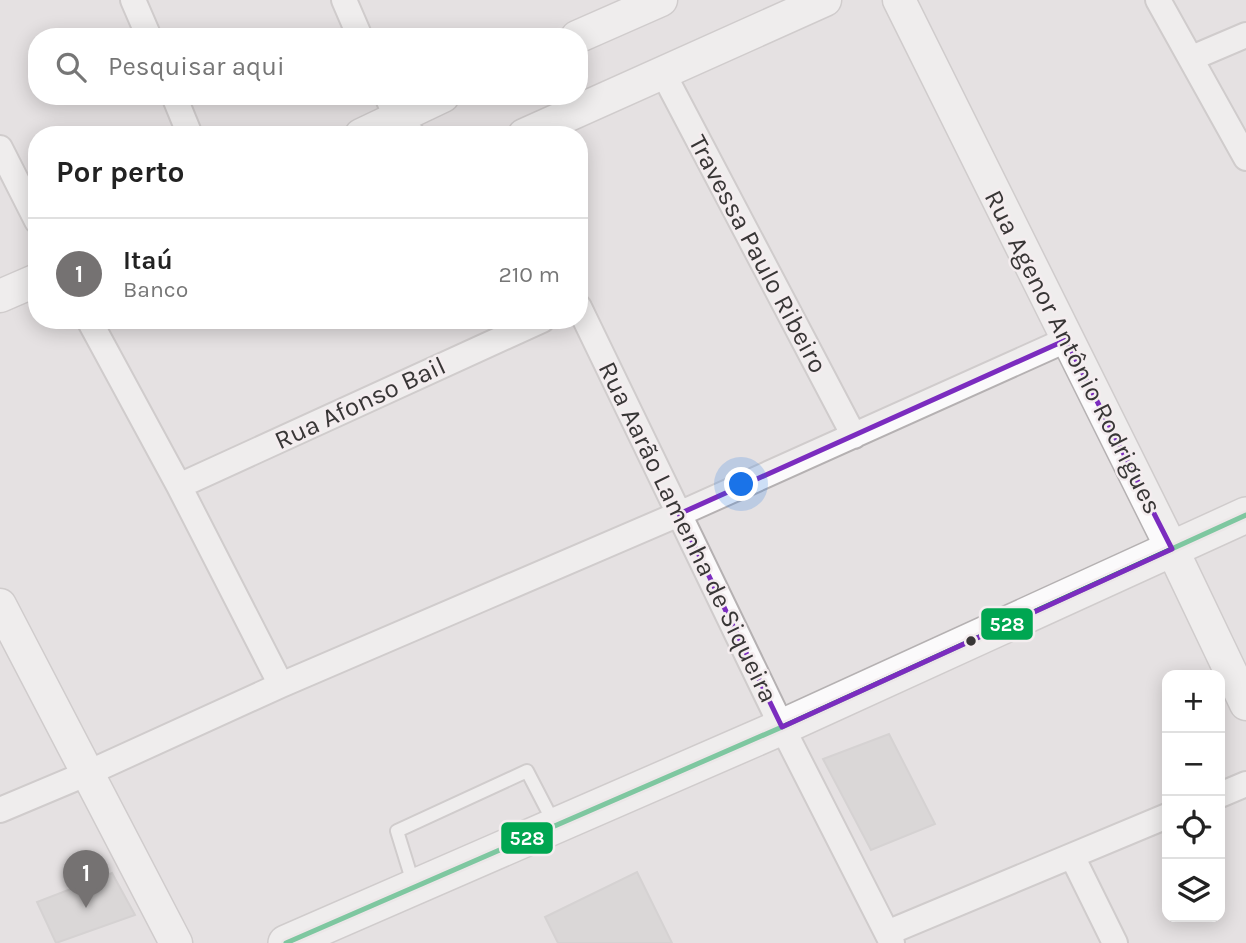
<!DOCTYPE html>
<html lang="pt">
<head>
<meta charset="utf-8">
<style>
  body { margin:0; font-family:Karla,sans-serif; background:#f6f6f6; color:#222 }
  .controls { position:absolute; right:21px; bottom:21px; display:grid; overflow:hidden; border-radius:14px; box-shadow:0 4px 18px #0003 }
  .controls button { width:63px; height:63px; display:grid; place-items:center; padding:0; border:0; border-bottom:2px solid #e0e0e0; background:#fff; color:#222; font:35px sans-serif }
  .you { position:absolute; left:742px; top:485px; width:24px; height:24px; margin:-18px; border:5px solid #fff; border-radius:50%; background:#1a73e8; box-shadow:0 0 0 10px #1a73e833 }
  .badge { display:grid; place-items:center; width:46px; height:46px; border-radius:50%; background:#757272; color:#fff; font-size:23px; font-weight:700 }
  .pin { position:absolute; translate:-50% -58px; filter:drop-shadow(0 2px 4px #0008) }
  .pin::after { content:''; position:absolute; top:37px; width:24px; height:21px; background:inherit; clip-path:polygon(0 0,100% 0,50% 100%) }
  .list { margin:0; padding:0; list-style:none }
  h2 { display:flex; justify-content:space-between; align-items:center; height:91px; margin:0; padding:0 28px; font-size:30px }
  h2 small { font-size:23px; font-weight:400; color:#767676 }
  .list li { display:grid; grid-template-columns:46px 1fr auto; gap:21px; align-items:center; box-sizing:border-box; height:112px; padding:0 28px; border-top:2px solid #e0e0e0 }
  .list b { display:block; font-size:26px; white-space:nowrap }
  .list p { margin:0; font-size:23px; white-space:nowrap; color:#767676 }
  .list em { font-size:23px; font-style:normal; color:#767676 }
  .icon { flex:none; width:38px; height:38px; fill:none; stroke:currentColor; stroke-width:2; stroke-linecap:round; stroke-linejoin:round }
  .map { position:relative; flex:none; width:1246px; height:943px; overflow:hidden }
  .search { position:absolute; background:#fff; box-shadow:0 4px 18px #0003; left:28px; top:28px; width:560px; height:77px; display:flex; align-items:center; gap:18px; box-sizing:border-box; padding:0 24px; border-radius:28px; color:#767676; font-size:26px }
  .panel { position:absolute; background:#fff; box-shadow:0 4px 18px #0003; left:28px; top:126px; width:560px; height:203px; border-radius:28px }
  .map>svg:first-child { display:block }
  .building { fill:#cdc9ca; stroke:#c1bebf; stroke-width:2 }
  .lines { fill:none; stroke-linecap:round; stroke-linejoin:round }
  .service-casing { stroke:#b5b1b2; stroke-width:16 }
  .minor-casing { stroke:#b5b1b2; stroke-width:28 }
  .tertiary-casing { stroke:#b5b1b2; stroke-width:35 }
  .secondary-casing { stroke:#b5b1b2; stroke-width:38 }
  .service { stroke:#fbfafb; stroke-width:12 }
  .minor { stroke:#fbfafb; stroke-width:24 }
  .tertiary { stroke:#fbfafb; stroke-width:32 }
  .secondary { stroke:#fbfafb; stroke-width:35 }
  .bus-1-casing { stroke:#f4edef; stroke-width:10 }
  .bus-1 { stroke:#00a651; stroke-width:5 }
  .marked { fill:none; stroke:#7b2cbf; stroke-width:5; stroke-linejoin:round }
  .bus-dot { fill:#383636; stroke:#f4edef; stroke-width:2.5 }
  .labels { text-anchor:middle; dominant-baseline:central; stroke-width:5; stroke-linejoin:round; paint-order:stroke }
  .street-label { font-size:26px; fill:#383636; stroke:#f4edef }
  .line-badge { stroke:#f4edef; stroke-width:2.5 }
  .badge-label { font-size:19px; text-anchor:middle; font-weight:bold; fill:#fff }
</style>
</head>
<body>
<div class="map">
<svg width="1246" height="943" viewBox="0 0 1246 943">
  <rect width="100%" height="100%" fill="#e5e1e2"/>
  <!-- building -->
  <path class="building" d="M889,734L935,824L871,850L823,759Z
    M637,872L672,943H558L545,917Z
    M112,873L135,915L56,943L37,902Z"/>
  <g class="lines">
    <defs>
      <path id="service" d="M414,886L397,831L527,771L555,825"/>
      <path id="minor" d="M133,0L149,37
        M344,0L360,37
        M1158,0L1246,158
        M1192,58L1246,35
        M663,73L854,436
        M174,96L190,135
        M387,96L396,117L413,135
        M0,148L37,221
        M579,307L782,727L892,943
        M89,320L179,486L281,685
        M179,486L542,320
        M1220,795L1246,784
        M0,810L88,773L281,685L679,514L1066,340
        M1072,856L1115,943
        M887,933L1167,816"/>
      <path id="tertiary" d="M899,0L1172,549L1246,704
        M577,37L661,0
        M361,135L443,96
        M524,135L825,0
        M0,296L37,280
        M0,605L176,943"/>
      <path id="secondary" d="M286,943L782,727L1246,515"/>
    </defs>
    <!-- service casing -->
    <use href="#service" class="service-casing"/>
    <!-- minor casing -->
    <use href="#minor" class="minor-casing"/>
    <!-- tertiary casing -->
    <use href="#tertiary" class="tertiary-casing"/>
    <!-- secondary casing -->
    <use href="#secondary" class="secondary-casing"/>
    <!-- service -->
    <use href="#service" class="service"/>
    <!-- minor -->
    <use href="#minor" class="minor"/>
    <!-- tertiary -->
    <use href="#tertiary" class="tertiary"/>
    <!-- secondary -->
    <use href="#secondary" class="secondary"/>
    <defs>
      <path id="bus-1" d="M286,943L782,727L1246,515"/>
    </defs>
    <!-- bus-1 casing -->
    <use href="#bus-1" class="bus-1-casing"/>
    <!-- bus-1 -->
    <use href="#bus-1" class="bus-1"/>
  </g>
  <!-- marked area -->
  <path d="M0 0H1246V943H0ZM1066,340L1172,549L782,727L679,514Z" fill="#e5e1e2" fill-opacity=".55" fill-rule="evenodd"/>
  <path class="marked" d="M1066,340L1172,549L782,727L679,514Z"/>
  <!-- markers -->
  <circle class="bus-dot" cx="971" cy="641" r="6"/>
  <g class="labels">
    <!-- street labels -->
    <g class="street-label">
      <text transform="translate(758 254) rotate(62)">Travessa Paulo Ribeiro</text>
      <text transform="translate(1073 352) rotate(63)">Rua Agenor Antônio Rodrigues</text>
      <text transform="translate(360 403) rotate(-25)">Rua Afonso Bail</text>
      <text transform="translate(688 532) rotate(64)">Rua Aarão Lamenha de Siqueira</text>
    </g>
  </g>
  <g class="line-badge">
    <rect x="980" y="607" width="54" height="34" rx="7" fill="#00a651"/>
    <rect x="500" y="821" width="54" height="34" rx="7" fill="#00a651"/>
  </g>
  <g class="badge-label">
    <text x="1007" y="631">528</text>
    <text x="527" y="845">528</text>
  </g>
</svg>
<div class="controls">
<button>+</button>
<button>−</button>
<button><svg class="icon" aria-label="locate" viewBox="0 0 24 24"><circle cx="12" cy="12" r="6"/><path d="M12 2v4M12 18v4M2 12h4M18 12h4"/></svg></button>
<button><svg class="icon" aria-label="layers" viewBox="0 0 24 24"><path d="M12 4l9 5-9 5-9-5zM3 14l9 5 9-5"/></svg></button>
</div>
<div class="you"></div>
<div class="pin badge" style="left:86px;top:908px">1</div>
<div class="search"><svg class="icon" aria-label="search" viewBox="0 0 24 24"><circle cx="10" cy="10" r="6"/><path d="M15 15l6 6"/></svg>Pesquisar aqui</div>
<section class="panel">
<h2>Por perto<small></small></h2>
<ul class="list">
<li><span class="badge">1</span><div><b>Itaú</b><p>Banco</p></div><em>210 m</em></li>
</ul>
</section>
</div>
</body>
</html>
